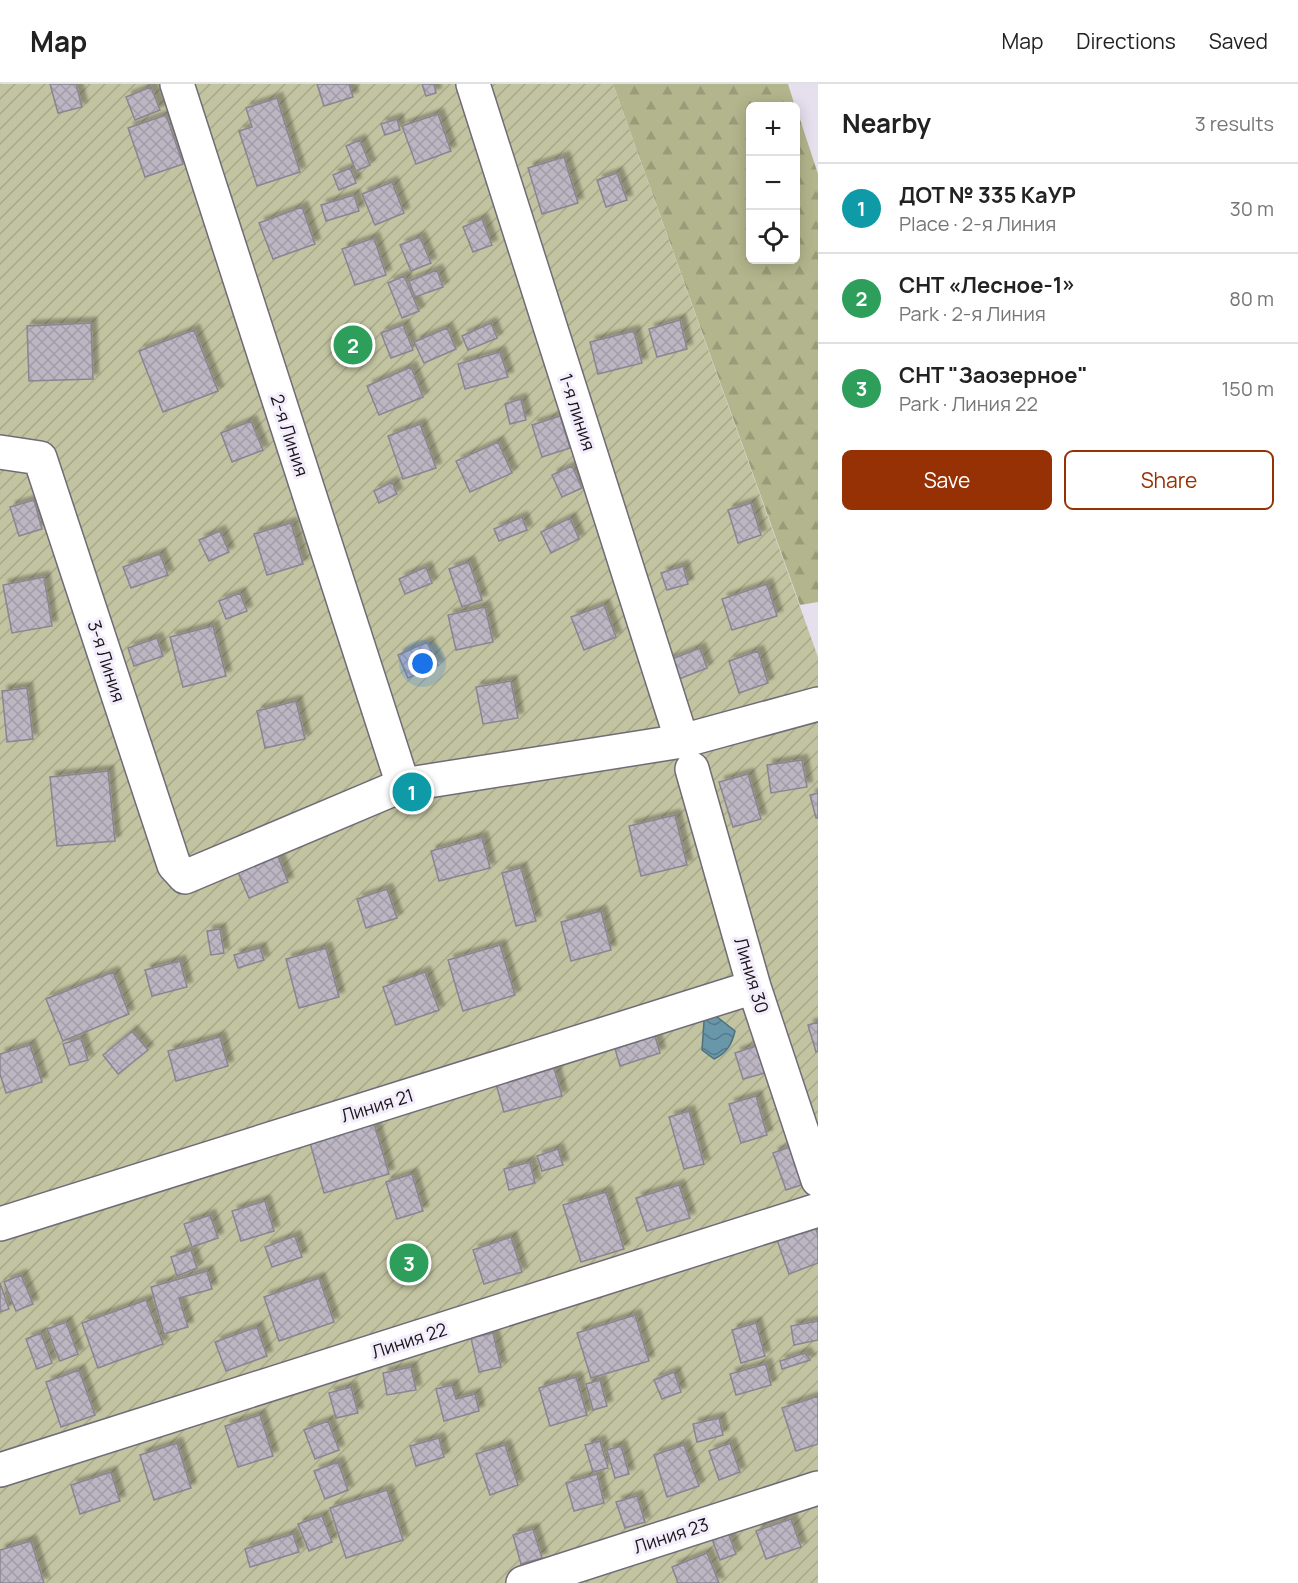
<!DOCTYPE html>
<html lang="en">
<head>
<meta charset="utf-8">
<style>
  body { margin:0; font-family:Manrope,sans-serif; background:#f6f6f6; color:#222 }
  .controls { position:absolute; right:18px; top:18px; display:grid; overflow:hidden; border-radius:9px; box-shadow:0 3px 15px #0003 }
  .controls button { width:54px; height:54px; display:grid; place-items:center; padding:0; border:0; border-bottom:2px solid #e0e0e0; background:#fff; color:#222; font:30px sans-serif }
  .you { position:absolute; left:423px; top:580px; width:21px; height:21px; margin:-15px; border:4px solid #fff; border-radius:50%; background:#1a73e8; box-shadow:0 0 0 9px #1a73e833 }
  .badge { display:grid; place-items:center; width:39px; height:39px; border-radius:50%; background:#963005; color:#fff; font-size:20px; font-weight:700 }
  .pin { position:absolute; translate:-50% -50%; border:3px solid #fff; box-shadow:0 2px 6px #0006 }
  .list { margin:0; padding:0; list-style:none }
  h2 { display:flex; justify-content:space-between; align-items:center; height:78px; margin:0; padding:0 24px; font-size:26px }
  h2 small { font-size:20px; font-weight:400; color:#767676 }
  .list li { display:grid; grid-template-columns:39px 1fr auto; gap:18px; align-items:center; box-sizing:border-box; height:90px; padding:0 24px; border-top:2px solid #e0e0e0 }
  .list b { display:block; font-size:22px; white-space:nowrap }
  .list p { margin:0; font-size:20px; white-space:nowrap; color:#767676 }
  .list em { font-size:20px; font-style:normal; color:#767676 }
  .actions { display:flex; gap:12px; padding:18px 24px }
  .actions a { flex:1; padding:14px 0; border:2px solid #963005; border-radius:9px; text-align:center; font-size:21px; color:#963005 }
  .actions .main { background:#963005; color:#fff }
  .icon { flex:none; width:33px; height:33px; fill:none; stroke:currentColor; stroke-width:2; stroke-linecap:round; stroke-linejoin:round }
  .map { position:relative; flex:none; width:818px; height:1499px; overflow:hidden }
  header { display:flex; align-items:center; gap:36px; box-sizing:border-box; height:84px; padding:0 30px; background:#fff; border-bottom:2px solid #e0e0e0 }
  header strong { font-size:28px }
  nav { display:flex; gap:33px; margin-inline-start:auto; font-size:21px }
  main { display:flex }
  aside { flex:1; background:#fff }
  .map>svg:first-child { display:block }
  .forest { fill:url(#forest-firs) }
  .garden { fill:url(#garden-furrows) }
  .water { fill:url(#water-waves); stroke:#4f707e; stroke-width:1.5 }
  .building { fill:url(#building-cross-hatch); stroke:#8b8491; stroke-width:1.5; filter:url(#shadow) }
  .lines { fill:none; stroke-linecap:round; stroke-linejoin:round }
  .minor-casing { stroke:#716b77; stroke-width:36 }
  .minor { stroke:#fff; stroke-width:33 }
  .labels { text-anchor:middle; dominant-baseline:central; stroke-width:6; stroke-linejoin:round; paint-order:stroke }
  .street-label { font-size:18px; fill:#161418; stroke:#f3ecfa }
</style>
</head>
<body>
<header>
<strong>Map</strong>
<nav><a>Map</a><a>Directions</a><a>Saved</a></nav>
</header>
<main>
<div class="map">
<svg width="818" height="1499" viewBox="0 0 818 1499">
  <defs>
    <pattern id="forest-firs" width="22" height="20" patternUnits="userSpaceOnUse" patternTransform="scale(1.5)"><rect width="22" height="20" fill="#b3b68c"/><path d="M5 1l3.5 6h-7zM16 11l3.5 6h-7z" fill="#999c78"/></pattern>
    <pattern id="garden-furrows" width="10" height="10" patternUnits="userSpaceOnUse" patternTransform="scale(1.5)"><rect width="10" height="10" fill="#c2c4a1"/><path d="M-1 1l2-2M0 10L10 0M9 11l2-2" fill="none" stroke="#a6a88a"/></pattern>
    <pattern id="water-waves" width="16" height="10" patternUnits="userSpaceOnUse" patternTransform="scale(1.5)"><rect width="16" height="10" fill="#6897aa"/><path d="M0 5q4-4 8 0t8 0" fill="none" stroke="#557a89"/></pattern>
    <pattern id="building-cross-hatch" width="8" height="8" patternUnits="userSpaceOnUse" patternTransform="scale(1.5)"><rect width="8" height="8" fill="#bcb6c3"/><path d="M0 0l8 8M0 8l8-8" fill="none" stroke="#a19ca7"/></pattern>
    <filter id="shadow"><feDropShadow dx="5.5" dy="-5.5" stdDeviation="1.5" flood-color="#0004"/></filter>
  </defs>
  <rect width="100%" height="100%" fill="#e6dfed"/>
  <!-- forest -->
  <path class="forest" d="M613,0H788L795,22H750V176H796V23L818,90V518L800,521Z"/>
  <!-- garden -->
  <path class="garden" d="M0,0H613L818,573V1499H0Z"/>
  <!-- water -->
  <path class="water" d="M712,929L735,947C732,960 727,969 714,975L702,966L704,937Z"/>
  <!-- building -->
  <path class="building" d="M50,0H76L82,23L58,29Z
    M317,0H349L353,13L324,22Z
    M422,0H434L436,9L426,12Z
    M151,3L160,26L135,36L126,13Z
    M277,14L300,88L257,102L239,47L252,43L246,24Z
    M438,30L451,67L416,80L402,42Z
    M166,31L183,80L145,93L128,44Z
    M397,35L400,46L385,51L381,40Z
    M360,56L370,81L356,87L346,62Z
    M564,73L578,119L542,130L528,84Z
    M350,84L356,99L339,106L333,91Z
    M617,89L627,116L606,123L597,96Z
    M392,98L404,129L375,141L362,110Z
    M354,111L359,127L326,137L321,121Z
    M302,123L315,160L273,175L259,139Z
    M482,135L492,161L473,168L463,143Z
    M420,153L431,179L411,187L400,161Z
    M374,154L386,191L355,201L342,165Z
    M437,186L443,203L415,213L409,197Z
    M404,192L419,227L402,234L388,199Z
    M680,236L687,265L657,273L649,245Z
    M91,239L93,295L29,297L27,242Z
    M491,239L497,254L468,266L462,252Z
    M403,241L413,266L391,274L381,249Z
    M447,244L456,265L424,279L414,258Z
    M194,246L218,307L163,328L139,267Z
    M634,247L642,279L598,290L590,258Z
    M500,268L508,293L465,305L458,280Z
    M411,283L423,313L379,331L367,302Z
    M521,315L526,336L510,340L505,320Z
    M560,332L570,364L542,373L532,341Z
    M251,337L263,366L232,378L221,349Z
    M420,340L436,384L403,395L388,352Z
    M498,358L512,389L470,408L456,377Z
    M572,382L582,404L562,413L552,391Z
    M392,398L397,410L379,419L374,407Z
    M34,416L42,445L19,452L10,423Z
    M751,419L761,451L738,459L728,426Z
    M522,433L527,446L499,457L494,445Z
    M570,434L579,455L551,469L541,448Z
    M291,439L303,480L267,491L254,450Z
    M220,447L229,468L209,477L199,456Z
    M160,470L168,491L131,504L123,483Z
    M469,478L482,516L462,523L449,485Z
    M683,482L688,500L667,506L661,489Z
    M426,483L432,499L405,510L399,495Z
    M44,493L52,542L12,549L3,501Z
    M767,500L777,532L732,546L722,515Z
    M240,509L247,527L226,535L219,517Z
    M604,521L616,553L584,566L571,533Z
    M485,523L493,558L456,566L448,531Z
    M213,542L226,592L183,603L170,553Z
    M157,554L163,572L134,582L128,564Z
    M427,558L438,581L408,594L398,571Z
    M700,564L707,584L674,597L667,577Z
    M758,567L768,599L739,609L729,577Z
    M511,597L518,634L483,640L476,603Z
    M27,604L33,655L7,658L2,607Z
    M296,617L305,655L265,664L257,627Z
    M802,676L807,703L771,709L767,681Z
    M108,687L115,757L57,762L50,693Z
    M748,690L761,735L733,743L719,698Z
    M818,709V734H816L810,711Z
    M675,731L687,781L641,792L629,742Z
    M482,753L490,784L439,797L431,767Z
    M277,770L288,798L249,814L237,786Z
    M521,784L536,837L516,842L502,789Z
    M387,805L397,834L366,844L357,815Z
    M601,827L611,866L571,877L561,838Z
    M220,845L224,869L211,871L207,847Z
    M500,861L515,911L463,927L448,876Z
    M260,864L264,876L238,884L234,871Z
    M326,864L339,913L299,924L286,875Z
    M180,877L187,903L152,912L145,886Z
    M113,888L129,930L63,957L46,915Z
    M425,888L439,926L396,941L383,903Z
    M818,938V967L816,968L808,941Z
    M652,942L660,969L620,982L612,954Z
    M132,947L148,966L118,990L103,971Z
    M220,953L228,982L176,997L168,967Z
    M81,954L88,976L70,981L63,960Z
    M30,961L42,998L6,1009L0,990V970Z
    M756,962L765,989L743,995L735,969Z
    M552,977L562,1012L504,1028L494,993Z
    M756,1012L767,1051L741,1059L729,1020Z
    M689,1027L704,1080L684,1085L669,1033Z
    M373,1036L389,1090L324,1109L309,1055Z
    M795,1061L807,1099L786,1106L773,1069Z
    M558,1065L563,1081L542,1087L537,1072Z
    M530,1078L535,1099L509,1106L504,1085Z
    M412,1090L423,1127L397,1135L386,1098Z
    M679,1101L690,1134L647,1147L636,1114Z
    M606,1108L624,1165L581,1178L563,1121Z
    M265,1117L274,1147L241,1157L232,1127Z
    M210,1131L218,1154L192,1163L184,1140Z
    M814,1140L818,1151V1179L789,1190L776,1153Z
    M295,1152L302,1173L272,1183L265,1163Z
    M511,1153L522,1188L484,1200L473,1166Z
    M191,1166L197,1184L177,1192L171,1173Z
    M207,1187L212,1205L179,1214L188,1243L164,1250L151,1203Z
    M21,1191L33,1220L16,1227L4,1198Z
    M319,1194L334,1238L279,1257L264,1213Z
    M0,1199L9,1225L0,1228Z
    M146,1216L163,1260L98,1284L82,1239Z
    M635,1231L649,1277L591,1294L577,1249Z
    M818,1237V1256L794,1261L791,1242Z
    M66,1238L78,1270L60,1277L47,1245Z
    M756,1239L765,1272L741,1279L732,1246Z
    M257,1243L267,1272L226,1287L215,1258Z
    M41,1249L52,1279L37,1285L26,1255Z
    M493,1249L501,1283L479,1288L471,1254Z
    M805,1269L810,1276L782,1285L780,1277Z
    M766,1280L771,1301L736,1311L730,1290Z
    M411,1283L416,1306L387,1311L383,1289Z
    M79,1286L95,1331L61,1343L46,1298Z
    M674,1288L681,1308L662,1315L654,1296Z
    M576,1293L587,1331L550,1342L539,1304Z
    M600,1296L607,1322L593,1326L586,1300Z
    M452,1301L456,1315L475,1310L479,1327L444,1337L436,1305Z
    M351,1303L358,1329L336,1334L329,1309Z
    M818,1312V1360L796,1367L782,1324Z
    M260,1331L273,1372L238,1383L225,1342Z
    M719,1334L723,1351L697,1358L693,1340Z
    M328,1337L339,1366L315,1375L304,1346Z
    M439,1354L444,1373L416,1382L410,1362Z
    M600,1357L608,1384L593,1388L585,1361Z
    M177,1359L191,1404L154,1416L140,1371Z
    M730,1359L740,1388L719,1396L709,1367Z
    M505,1361L518,1401L490,1411L476,1370Z
    M684,1361L699,1402L667,1413L654,1371Z
    M621,1362L629,1390L615,1394L607,1366Z
    M338,1378L348,1406L325,1415L314,1387Z
    M111,1388L120,1417L80,1430L71,1401Z
    M597,1390L604,1419L574,1427L566,1399Z
    M387,1406L403,1456L346,1474L330,1424Z
    M637,1412L645,1438L625,1444L616,1418Z
    M322,1432L332,1458L309,1467L298,1440Z
    M791,1435L801,1463L766,1475L756,1447Z
    M726,1443L736,1470L720,1476L710,1450Z
    M533,1445L542,1474L521,1480L513,1451Z
    M293,1450L299,1468L250,1483L245,1465Z
    M31,1457L44,1499H0V1466Z
    M707,1469L719,1499H678L672,1483Z"/>
  <g class="lines">
    <defs>
      <path id="minor" d="M177,0L403,701
        M473,0L682,657
        M0,368L40,374L174,781L185,793L403,701L682,657L818,620
        M692,685L754,903L818,1096
        M0,1140L754,903
        M0,1386L818,1126
        M523,1499L818,1404"/>
    </defs>
    <!-- minor casing -->
    <use href="#minor" class="minor-casing"/>
    <!-- minor -->
    <use href="#minor" class="minor"/>
  </g>
  <g class="labels">
    <!-- street labels -->
    <g class="street-label">
      <text transform="translate(578 328) rotate(72)">1-я линия</text>
      <text transform="translate(290 351) rotate(72)">2-я Линия</text>
      <text transform="translate(107 577) rotate(72)">3-я Линия</text>
      <text transform="translate(752 891) rotate(73)">Линия 30</text>
      <text transform="translate(377 1021) rotate(-17)">Линия 21</text>
      <text transform="translate(409 1256) rotate(-18)">Линия 22</text>
      <text transform="translate(671 1451) rotate(-18)">Линия 23</text>
    </g>
  </g>
</svg>
<div class="controls">
<button>+</button>
<button>−</button>
<button><svg class="icon" aria-label="locate" viewBox="0 0 24 24"><circle cx="12" cy="12" r="6"/><path d="M12 2v4M12 18v4M2 12h4M18 12h4"/></svg></button>
</div>
<div class="you"></div>
<div class="pin badge" style="left:412px;top:708px;background:#0f9aa8">1</div>
<div class="pin badge" style="left:353px;top:261px;background:#2e9e5b">2</div>
<div class="pin badge" style="left:409px;top:1179px;background:#2e9e5b">3</div>
</div>
<aside>
<h2>Nearby<small>3 results</small></h2>
<ul class="list">
<li><span class="badge" style="background:#0f9aa8">1</span><div><b>ДОТ № 335 КаУР</b><p>Place · 2-я Линия</p></div><em>30 m</em></li>
<li><span class="badge" style="background:#2e9e5b">2</span><div><b>СНТ «Лесное-1»</b><p>Park · 2-я Линия</p></div><em>80 m</em></li>
<li><span class="badge" style="background:#2e9e5b">3</span><div><b>СНТ &quot;Заозерное&quot;</b><p>Park · Линия 22</p></div><em>150 m</em></li>
</ul>
<div class="actions"><a class="main">Save</a><a>Share</a></div>
</aside>
</main>
</body>
</html>
